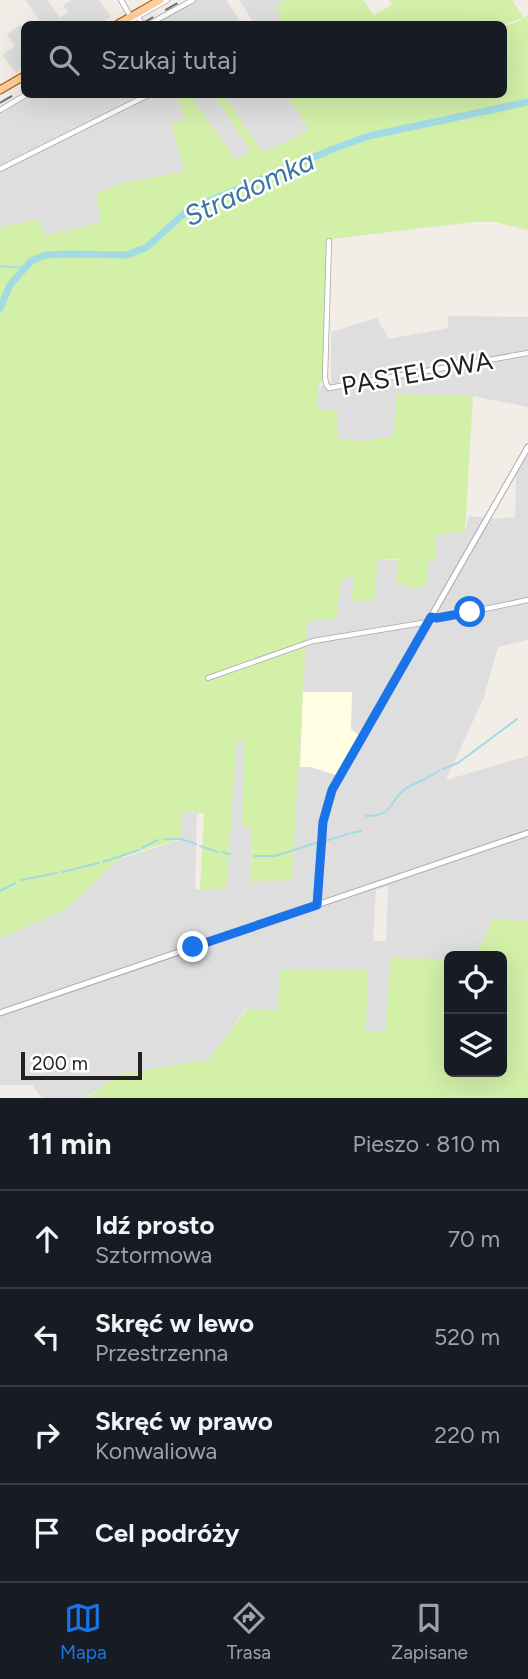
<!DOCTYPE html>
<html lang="pl">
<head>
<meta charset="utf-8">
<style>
  body { margin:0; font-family:Figtree,sans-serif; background:#242831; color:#f1f3f6 }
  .controls { position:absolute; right:21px; bottom:21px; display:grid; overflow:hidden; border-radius:10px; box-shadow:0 7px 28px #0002 }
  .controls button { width:63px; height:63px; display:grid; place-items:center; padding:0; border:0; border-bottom:2px solid #363941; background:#171b24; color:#f1f3f6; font:35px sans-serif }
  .scale { position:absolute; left:21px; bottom:18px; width:121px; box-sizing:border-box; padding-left:7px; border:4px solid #212121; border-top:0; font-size:19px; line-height:24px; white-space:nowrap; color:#212121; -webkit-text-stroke:5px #fff; paint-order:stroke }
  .stop { position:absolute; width:21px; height:21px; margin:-16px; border:5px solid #1a73e8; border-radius:50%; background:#fff }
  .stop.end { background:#1a73e8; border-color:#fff; box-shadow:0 2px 7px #0008 }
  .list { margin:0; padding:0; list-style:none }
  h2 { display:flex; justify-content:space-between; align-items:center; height:91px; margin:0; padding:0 28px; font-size:30px }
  h2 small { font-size:23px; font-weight:400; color:#9ea1a6 }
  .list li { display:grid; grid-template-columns:46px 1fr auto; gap:21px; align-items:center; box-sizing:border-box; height:98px; padding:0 28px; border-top:2px solid #363941 }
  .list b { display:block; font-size:26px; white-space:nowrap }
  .list p { margin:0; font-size:23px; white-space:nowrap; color:#9ea1a6 }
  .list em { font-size:23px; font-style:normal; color:#9ea1a6 }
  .icon { flex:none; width:38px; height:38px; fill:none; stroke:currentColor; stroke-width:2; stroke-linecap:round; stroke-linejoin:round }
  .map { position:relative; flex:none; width:528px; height:1098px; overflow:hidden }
  .search { position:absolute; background:#171b24; box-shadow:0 7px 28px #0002; left:21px; right:21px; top:21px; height:77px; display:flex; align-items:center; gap:18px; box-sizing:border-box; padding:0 24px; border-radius:10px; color:#9ea1a6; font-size:26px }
  .sheet { height:483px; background:#171b24 }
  nav { display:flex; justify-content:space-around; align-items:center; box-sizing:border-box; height:98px; border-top:2px solid #363941; background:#171b24; font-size:19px; color:#9ea1a6 }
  nav a { display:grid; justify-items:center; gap:4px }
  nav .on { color:#1a73e8 }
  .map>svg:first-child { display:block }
  .residential { fill:#dfdede; fill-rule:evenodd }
  .education { fill:#fffde2 }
  .grass { fill:#d2f0a8 }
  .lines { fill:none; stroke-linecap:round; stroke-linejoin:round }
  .stream { stroke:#a3dbe4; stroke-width:2 }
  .river { stroke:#a3dbe4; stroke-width:7 }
  .minor-casing { stroke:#a8a8a8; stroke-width:6 }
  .tertiary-casing { stroke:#a8a8a8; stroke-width:7 }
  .primary-casing { stroke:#9d5c00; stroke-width:9 }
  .minor { stroke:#fff; stroke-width:4.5 }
  .tertiary { stroke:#fff; stroke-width:5 }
  .primary { stroke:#ffcd9e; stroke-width:7 }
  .rail { stroke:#6f6f6f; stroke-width:2; stroke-dasharray:14 14; stroke-linecap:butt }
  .route { stroke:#1a73e8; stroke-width:9 }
  .labels { text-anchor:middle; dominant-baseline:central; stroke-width:5; stroke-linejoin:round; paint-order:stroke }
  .street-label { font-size:26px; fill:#212121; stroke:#fff }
  .water-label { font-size:28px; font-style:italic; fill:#3b77a2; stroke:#fff }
</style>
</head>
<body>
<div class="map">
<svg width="528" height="1098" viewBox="0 0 528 1098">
  <rect width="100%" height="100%" fill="#f2ede6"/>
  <!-- residential -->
  <path class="residential" d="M25,0H47L60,18L68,12L63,6L71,0H99L111,17L99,24H42Z
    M195,0H226L242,24H153Z
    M239,0H286L276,7L282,17L275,22L277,24H255Z
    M20,25L24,32V68L16,73L2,55L15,46L7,34Z
    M27,95H175L185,119L172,124L184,172L126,182L96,193L102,222L44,237L39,219L0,227V111Z
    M190,95H214L250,150L236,161Z
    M224,95H287L310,130L263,153Z
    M448,316L528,317V407L473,396L398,394L393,436L362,441L336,438L318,410L317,389L331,382V332L377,318L389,339L448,328Z
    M528,454V640L498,647L484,697L446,780L528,756V921L493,919L476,956H449V959L391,958L385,1033L366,1031L280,969L277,1009H246L208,1060L121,1074L85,1098H42L32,1085H0V937L112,861L180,840L182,812L197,813L195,889H226L237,739L244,740L242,825L252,827L250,881L292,880L307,621L340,579L354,577L377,559L435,562L436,534L465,532L469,516L494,519L515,517L516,475ZM388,886L386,941H373L376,890Z"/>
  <!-- education -->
  <path class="education" d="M303,692H352L351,729L359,735L336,775L310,767H300Z"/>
  <!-- grass -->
  <path class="grass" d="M286,0H363L374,15L392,5L389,0H512L523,17L504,25L277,24L275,22L282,17L276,7Z
    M528,15V230L495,222H473L332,239L329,241L325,377L317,389L318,409L338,411L337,438L362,441L393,436L397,394L473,396L465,532L436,535V562H428L426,588H407L405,584H396L398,559H378L374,600L352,601L354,577L341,579L336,619L307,621L292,880L250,881L252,828L242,826L244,740L237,739L226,889H200L204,813L182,812L181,839L123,856L63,911L0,938V227L39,219L45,236L101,222L96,193L126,182L184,172L172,124L185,118L175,95H190L236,160L250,150L214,95H224L263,153L309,130L287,95L504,94V26L515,23Z
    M493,919L528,921V1098H86L121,1074L208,1060L247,1009H277L280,969L368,970L366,1031L385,1033L391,958L449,959V1072H502V956H476Z"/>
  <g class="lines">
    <!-- stream -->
    <path class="stream" d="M0,266L24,268
      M443,769L458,763L517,719
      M366,816C395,815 387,804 404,790C414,782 428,779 439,771
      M351,833L361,831
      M164,839H181L196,844
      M325,841L348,834
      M200,846L218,852
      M142,848L158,840
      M222,852L230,854
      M254,856H275L316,843
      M103,862L139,850
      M62,872L99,863
      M21,880L57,873
      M0,891L15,883"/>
    <!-- river -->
    <path class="river" d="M0,308L10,285L31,261L46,255L69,254L127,255L147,247L188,210L338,147L369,136L528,102"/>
    <defs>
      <path id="minor" d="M121,0L129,14
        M138,17L142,24
        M125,24L167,0
        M149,24L193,0
        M0,110L27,94
        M0,169L150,94
        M329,241L325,377L326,384L329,388L528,353
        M431,617L442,618L528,600
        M208,678L313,641L428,622"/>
      <path id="tertiary" d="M317,905L323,822L332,790L528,447
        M0,1013L528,833"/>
      <path id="primary" d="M118,24L160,0
        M0,90L24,76"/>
    </defs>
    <!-- minor casing -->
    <use href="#minor" class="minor-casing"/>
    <!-- tertiary casing -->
    <use href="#tertiary" class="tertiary-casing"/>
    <!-- primary casing -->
    <use href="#primary" class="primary-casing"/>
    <!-- minor -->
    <use href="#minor" class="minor"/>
    <!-- tertiary -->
    <use href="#tertiary" class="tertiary"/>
    <!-- primary -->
    <use href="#primary" class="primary"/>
    <!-- rail -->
    <path class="rail" d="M141,24L183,0
      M0,103L24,89"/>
  </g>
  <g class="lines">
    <!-- route -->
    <path class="route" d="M193,947L317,905L323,822L332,790L431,617L437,618L470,612"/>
  </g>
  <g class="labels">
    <!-- street labels -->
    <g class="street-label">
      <text transform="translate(417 373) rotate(-10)">PASTELOWA</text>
    </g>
    <!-- water labels -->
    <g class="water-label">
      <text transform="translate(249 188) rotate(-25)">Stradomka</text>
    </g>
  </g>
</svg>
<div class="controls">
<button><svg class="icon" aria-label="locate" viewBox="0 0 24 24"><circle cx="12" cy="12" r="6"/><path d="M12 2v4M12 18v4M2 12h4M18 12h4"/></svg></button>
<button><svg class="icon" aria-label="layers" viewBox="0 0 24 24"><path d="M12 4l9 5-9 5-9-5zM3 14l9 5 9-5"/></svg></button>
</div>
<div class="scale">200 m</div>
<div class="stop" style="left:470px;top:612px"></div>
<div class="stop end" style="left:193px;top:947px"></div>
<div class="search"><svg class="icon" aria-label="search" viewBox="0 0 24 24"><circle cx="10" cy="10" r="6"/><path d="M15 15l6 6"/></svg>Szukaj tutaj</div>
</div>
<section class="sheet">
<h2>11 min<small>Pieszo · 810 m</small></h2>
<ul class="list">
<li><svg class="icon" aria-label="ahead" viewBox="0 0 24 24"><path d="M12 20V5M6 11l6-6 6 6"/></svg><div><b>Idź prosto</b><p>Sztormowa</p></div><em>70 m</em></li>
<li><svg class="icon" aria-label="left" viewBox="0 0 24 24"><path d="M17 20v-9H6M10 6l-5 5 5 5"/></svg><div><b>Skręć w lewo</b><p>Przestrzenna</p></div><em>520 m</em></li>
<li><svg class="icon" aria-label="right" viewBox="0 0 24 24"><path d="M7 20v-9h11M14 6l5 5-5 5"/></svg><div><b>Skręć w prawo</b><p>Konwaliowa</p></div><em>220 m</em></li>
<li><svg class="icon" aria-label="arrive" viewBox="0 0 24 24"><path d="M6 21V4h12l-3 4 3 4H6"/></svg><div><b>Cel podróży</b></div></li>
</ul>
</section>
<nav>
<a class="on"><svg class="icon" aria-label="map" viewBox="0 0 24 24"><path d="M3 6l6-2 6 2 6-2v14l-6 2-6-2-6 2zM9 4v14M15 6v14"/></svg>Mapa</a>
<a><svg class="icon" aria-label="directions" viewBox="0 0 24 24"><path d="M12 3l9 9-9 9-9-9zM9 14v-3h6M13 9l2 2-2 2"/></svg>Trasa</a>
<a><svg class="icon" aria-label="saved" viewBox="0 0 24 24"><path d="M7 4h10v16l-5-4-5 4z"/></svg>Zapisane</a>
</nav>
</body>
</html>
